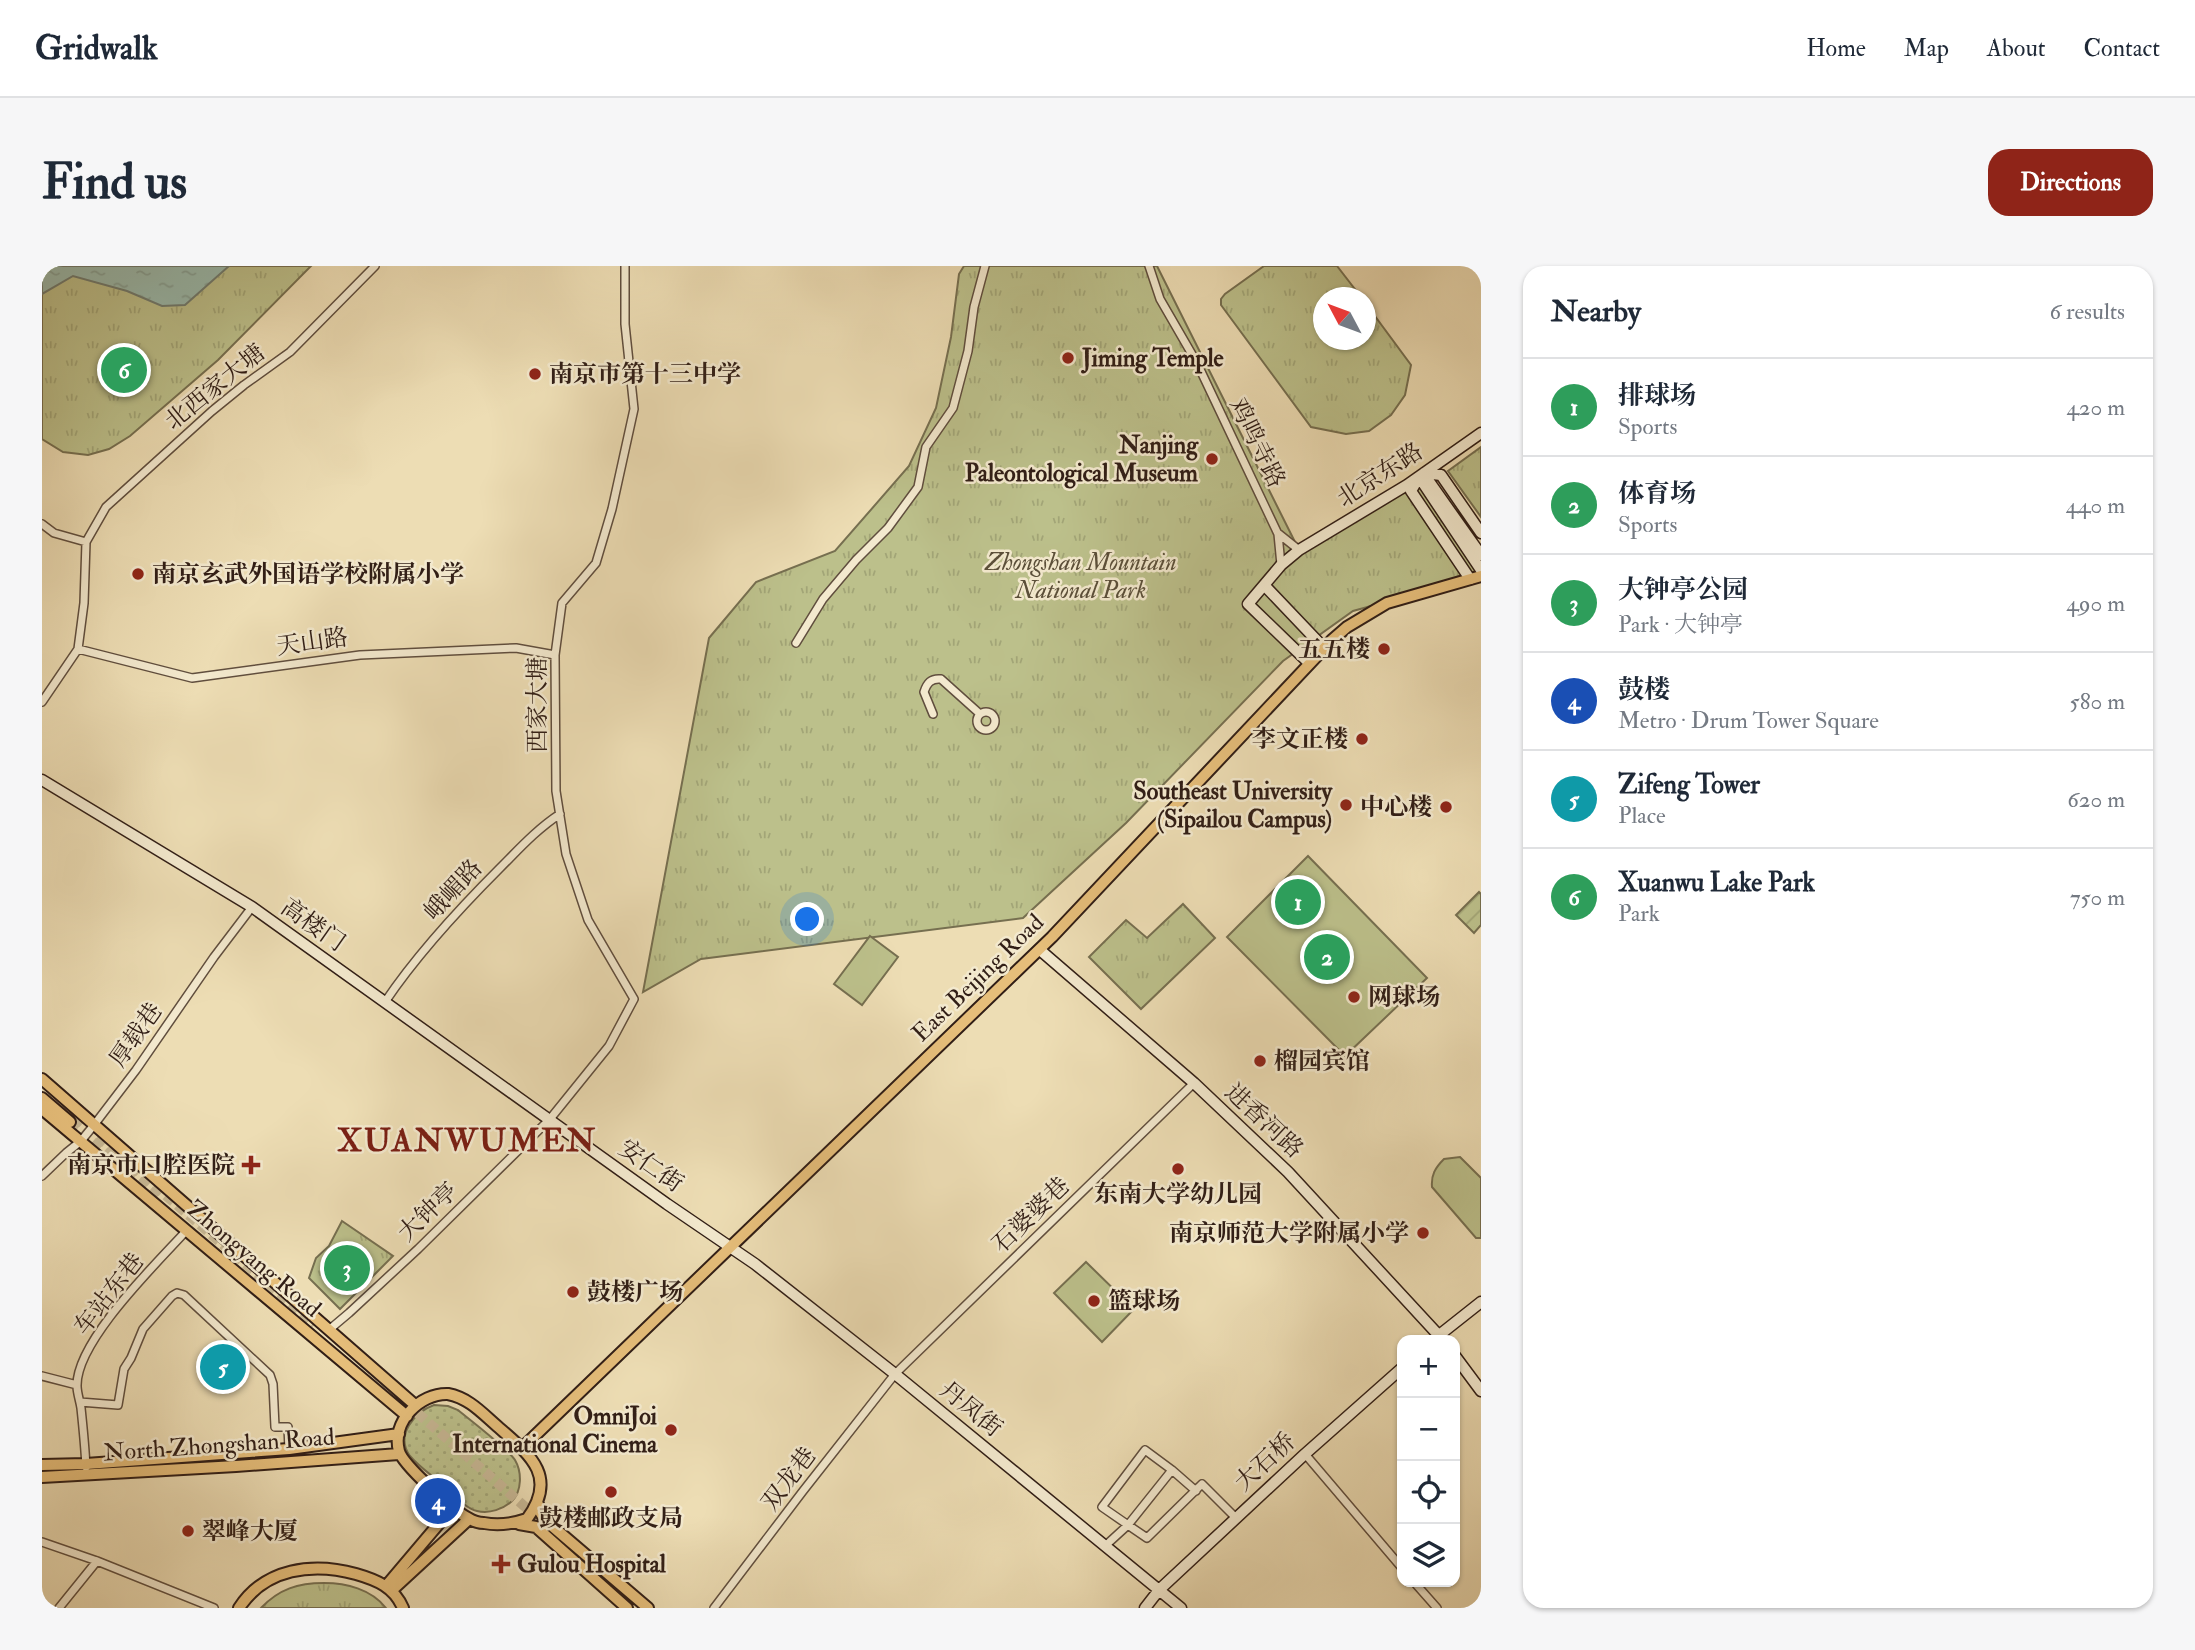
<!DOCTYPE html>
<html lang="en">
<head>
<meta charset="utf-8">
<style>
  body { margin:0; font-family:"IM FELL Double Pica","Noto Serif SC",serif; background:#f6f6f7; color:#1f2937 }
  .controls { position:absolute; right:21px; bottom:21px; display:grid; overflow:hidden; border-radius:14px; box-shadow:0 2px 5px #0004 }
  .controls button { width:63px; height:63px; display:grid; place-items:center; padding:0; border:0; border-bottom:2px solid #e0e1e3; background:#fff; color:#1f2937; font:35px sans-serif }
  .compass { position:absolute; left:1271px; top:21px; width:63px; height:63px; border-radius:50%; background:#fff; box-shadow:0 2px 5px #0004; rotate:311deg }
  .you { position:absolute; left:766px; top:654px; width:24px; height:24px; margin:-18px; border:5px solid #fff; border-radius:50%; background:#1a73e8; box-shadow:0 0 0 10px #1a73e833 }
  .badge { display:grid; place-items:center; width:46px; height:46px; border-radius:50%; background:#8f2418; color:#fff; font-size:23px; font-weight:700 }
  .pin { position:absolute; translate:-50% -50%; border:4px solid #fff; box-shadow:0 2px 7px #0006 }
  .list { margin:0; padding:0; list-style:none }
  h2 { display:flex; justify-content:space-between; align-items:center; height:91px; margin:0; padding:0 28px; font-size:30px }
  h2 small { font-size:23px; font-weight:400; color:#747a83 }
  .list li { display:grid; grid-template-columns:46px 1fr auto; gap:21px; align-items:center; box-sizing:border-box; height:98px; padding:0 28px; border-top:2px solid #e0e1e3 }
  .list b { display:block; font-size:26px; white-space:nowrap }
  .list p { margin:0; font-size:23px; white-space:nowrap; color:#747a83 }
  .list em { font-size:23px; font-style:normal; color:#747a83 }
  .icon { flex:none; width:38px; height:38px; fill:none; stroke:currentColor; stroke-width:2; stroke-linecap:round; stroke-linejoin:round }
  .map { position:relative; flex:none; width:1439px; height:1342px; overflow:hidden; border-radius:21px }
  header { display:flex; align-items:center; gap:42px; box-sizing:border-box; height:98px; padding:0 35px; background:#fff; border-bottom:2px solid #e0e1e3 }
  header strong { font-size:33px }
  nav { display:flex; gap:38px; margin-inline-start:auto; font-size:24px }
  .intro { display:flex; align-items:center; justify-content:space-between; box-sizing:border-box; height:168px; padding:0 42px }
  h1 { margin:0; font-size:49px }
  .button { padding:18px 32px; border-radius:21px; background:#8f2418; color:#fff; font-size:24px; font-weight:700 }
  main { display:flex; gap:42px; padding:0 42px }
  aside { flex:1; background:#fff; border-radius:21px; box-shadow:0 2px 5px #0004 }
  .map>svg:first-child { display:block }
  .grass { fill:url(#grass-dots); stroke:#766f50; stroke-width:2 }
  .park { fill:url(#park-tufts); stroke:#766f50; stroke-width:2 }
  .garden { fill:url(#garden-furrows); stroke:#766f50; stroke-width:2 }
  .pitch { fill:#bcc08b; stroke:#766f50; stroke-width:2 }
  .water { fill:url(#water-ripples); stroke:#6f7c72; stroke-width:2 }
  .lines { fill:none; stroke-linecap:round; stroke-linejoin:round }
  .primary-tunnel { stroke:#c7b794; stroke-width:10; stroke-dasharray:10 5; stroke-linecap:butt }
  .street-casing { stroke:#604e3e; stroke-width:10 }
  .secondary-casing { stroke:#311e16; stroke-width:13 }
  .primary-casing { stroke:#311e16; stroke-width:14 }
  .street { stroke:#f3e9ce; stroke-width:7 }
  .secondary { stroke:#f3e9ce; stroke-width:10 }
  .primary { stroke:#e6be7a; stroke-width:10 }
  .poi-dot { fill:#8f2418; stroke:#f3e9ce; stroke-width:2.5 }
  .labels { text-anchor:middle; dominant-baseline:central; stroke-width:5; stroke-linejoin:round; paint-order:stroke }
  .poi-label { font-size:24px; font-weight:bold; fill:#311e16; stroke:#f3e9ce; text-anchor:start }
  .street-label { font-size:24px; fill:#311e16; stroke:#f3e9ce }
  .park-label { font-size:24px; font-style:italic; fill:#5b4f39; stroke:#f3e9ce }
  .district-label { font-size:32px; font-weight:bold; letter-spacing:2px; fill:#7a1f14; stroke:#f3e9ce }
</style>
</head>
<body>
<header>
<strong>Gridwalk</strong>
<nav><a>Home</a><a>Map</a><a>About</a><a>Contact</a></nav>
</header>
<div class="intro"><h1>Find us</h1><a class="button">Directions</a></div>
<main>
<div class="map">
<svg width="1439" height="1342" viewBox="0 0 1439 1342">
  <defs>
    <pattern id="grass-dots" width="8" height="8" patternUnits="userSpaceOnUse" patternTransform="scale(1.75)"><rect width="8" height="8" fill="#bcc08b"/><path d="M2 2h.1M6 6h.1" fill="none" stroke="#a2a577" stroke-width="1.8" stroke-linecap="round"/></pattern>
    <pattern id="park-tufts" width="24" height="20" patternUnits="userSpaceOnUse" patternTransform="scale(1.75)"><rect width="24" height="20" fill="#bcc08b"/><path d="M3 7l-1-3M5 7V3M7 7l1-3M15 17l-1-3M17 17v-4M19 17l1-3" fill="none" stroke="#a2a577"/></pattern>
    <pattern id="garden-furrows" width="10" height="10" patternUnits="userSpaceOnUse" patternTransform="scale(1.75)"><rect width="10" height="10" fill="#bcc08b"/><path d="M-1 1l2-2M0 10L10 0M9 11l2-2" fill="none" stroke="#a2a577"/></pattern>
    <pattern id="water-ripples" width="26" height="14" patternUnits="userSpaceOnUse" patternTransform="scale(1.75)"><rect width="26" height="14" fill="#99bbaf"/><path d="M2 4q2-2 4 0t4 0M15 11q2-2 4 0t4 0" fill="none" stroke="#84a096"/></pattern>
  </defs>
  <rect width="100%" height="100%" fill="#edddb4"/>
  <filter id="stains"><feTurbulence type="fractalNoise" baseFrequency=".00286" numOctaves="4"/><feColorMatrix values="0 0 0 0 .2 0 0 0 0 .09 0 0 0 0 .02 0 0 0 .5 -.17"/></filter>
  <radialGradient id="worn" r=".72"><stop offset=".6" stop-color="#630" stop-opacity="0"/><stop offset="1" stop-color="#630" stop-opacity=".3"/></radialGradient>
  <!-- grass -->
  <path class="grass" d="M392,1139L406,1140L416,1144C429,1155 465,1182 473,1194C480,1206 480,1225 470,1235C461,1243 448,1248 435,1245C422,1242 411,1227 401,1219C391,1210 377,1201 368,1190C353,1170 372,1146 392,1139Z"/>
  <!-- park -->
  <path class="park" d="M0,0H269L176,94L88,170L67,183L46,189L21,186L0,173Z
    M922,0H1115L1257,284L1377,211L1439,290V310L1311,345L1241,395L1084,557L981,652L659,693L601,726L667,372L714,316L793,285L867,200L894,142L909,71L917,8Z
    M1222,0H1295L1319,31L1282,32V74H1324V38L1369,99L1363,129L1349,149L1327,165L1304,168L1269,161L1179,39V33L1183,28Z
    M1439,181V251L1406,205Z
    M1141,638L1173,672L1099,743L1047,691L1084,654L1105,672Z
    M300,955L351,990L298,1043L267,1012L274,992L287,980Z
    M282,1317C304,1317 329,1323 344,1342H219C237,1323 256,1317 282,1317Z"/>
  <!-- garden -->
  <path class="garden" d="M1437,626L1439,628V659L1432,667L1414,649Z"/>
  <!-- pitch -->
  <path class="pitch" d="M1266,590L1385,712L1303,790L1185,671Z
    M828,670L856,691L820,739L792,718Z
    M1418,891L1439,912V972H1434L1390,921C1389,909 1393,902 1402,893Z
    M1044,996L1092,1043L1060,1076L1012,1027Z"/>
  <!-- water -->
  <path class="water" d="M0,0H187L143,39L120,40L85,25L31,10L0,28Z"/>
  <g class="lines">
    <!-- primary-tunnel -->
    <path class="primary-tunnel" d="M33,851L273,1058
      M28,856L119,934
      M364,1137L505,1260"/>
    <defs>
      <path id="street" d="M1107,0L1118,33L1155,97L1236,268L1239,299
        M0,258L12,267L44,276
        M1237,268L1257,284
        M754,377L781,333L814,294L846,262L876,221L884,181L911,142L926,85L932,41L943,0
        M36,383L150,412L318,389L474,382L513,389
        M0,436L36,383L42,337L44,276L64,241L170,145L202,119L248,86L333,0
        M935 455a9 9 0 1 1 18 0a9 9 0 1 1-18 0Z
        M891,448L882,426C885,417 889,412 899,413L938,448
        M343,736C376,687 417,643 458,602C477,583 495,563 518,548
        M0,910L24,887L39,875L52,859L94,804L172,691L210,641
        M288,1063L307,1047L376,983L508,853L567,780L592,733L546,654L524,588L514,525L513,389L520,337L554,297L570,243L592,143L583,58V0
        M0,1110L35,1119
        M38,1136L76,1139L82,1103L89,1092L101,1063L130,1030L135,1027L142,1029L228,1109L231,1118L233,1161H246L247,1183
        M1263,1188L1360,1302
        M44,1201C43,1181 41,1161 39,1142C38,1135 35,1127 35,1120C34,1075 115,997 145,964
        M1130,1204L1103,1184L1060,1241L1086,1259L1130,1204L1154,1225
        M0,1276L55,1295L172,1342
        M1063,1280L1086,1259L1105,1272L1160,1218L1194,1252
        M1372,1316L1395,1342
        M17,1342L55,1295
        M672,1342L761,1225L853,1108L1152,817"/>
      <path id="secondary" d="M1382,207L1399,209L1439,267
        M1386,214L1439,289
        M1428,313L1369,225L1377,211L1439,304
        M1222,319L1282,382
        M1267,397L1206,338L1239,299L1257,284L1365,219L1439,167
        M0,514L210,641L625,938L713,998L853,1108L1139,1342
        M998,684L1152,817L1246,906L1401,1074
        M1391,1074L1439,1036
        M1413,1090L1439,1125
        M1103,1342L1117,1324L1263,1188L1360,1102"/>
      <path id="primary" d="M0,813L373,1139
        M0,832L28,856
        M0,843L365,1150
        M406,1128C427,1132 440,1147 455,1160C487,1188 517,1210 485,1253C470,1258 457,1260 442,1257C437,1257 431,1255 426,1252C412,1245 361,1199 357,1185C349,1156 378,1127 406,1128Z
        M480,1182L1010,671L1290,374L1305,361L1345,337L1439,310
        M0,1199L44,1198L247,1183L357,1168
        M0,1211L194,1200L357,1188
        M496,1238L497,1244L503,1254L606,1342
        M477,1258L494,1261L585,1342
        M345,1319L411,1241
        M350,1324L427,1253
        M197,1342C223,1302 271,1296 314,1308C335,1314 352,1321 361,1342"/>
    </defs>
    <!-- street casing -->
    <use href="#street" class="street-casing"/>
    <!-- secondary casing -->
    <use href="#secondary" class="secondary-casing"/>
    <!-- primary casing -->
    <use href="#primary" class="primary-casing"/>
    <!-- street -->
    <use href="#street" class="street"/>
    <!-- secondary -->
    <use href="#secondary" class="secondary"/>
    <!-- primary -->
    <use href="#primary" class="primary"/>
  </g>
  <!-- markers -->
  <g class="poi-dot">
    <circle cx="1026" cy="92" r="7"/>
    <circle cx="493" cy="108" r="7"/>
    <circle cx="1170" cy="193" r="7"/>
    <circle cx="96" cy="308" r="7"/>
    <circle cx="1342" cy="383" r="7"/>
    <circle cx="1320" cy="473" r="7"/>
    <circle cx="1304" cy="539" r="7"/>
    <circle cx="1404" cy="541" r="7"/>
    <circle cx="1312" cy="731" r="7"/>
    <circle cx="1218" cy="795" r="7"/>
    <path d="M205.5 888.5h7v7h7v7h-7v7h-7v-7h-7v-7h7z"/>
    <circle cx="1136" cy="903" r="7"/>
    <circle cx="1381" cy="967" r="7"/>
    <circle cx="531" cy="1026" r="7"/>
    <circle cx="1052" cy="1035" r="7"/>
    <circle cx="629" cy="1164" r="7"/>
    <circle cx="569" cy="1226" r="7"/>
    <circle cx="146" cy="1265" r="7"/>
    <path d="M455.5 1287.5h7v7h7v7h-7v7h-7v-7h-7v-7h7z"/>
  </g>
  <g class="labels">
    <!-- poi labels -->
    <g class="poi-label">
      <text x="1040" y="92">Jiming Temple</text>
      <text x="507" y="108">南京市第十三中学</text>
      <text x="1156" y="179" text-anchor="end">Nanjing<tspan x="1156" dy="28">Paleontological Museum</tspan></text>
      <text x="110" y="308">南京玄武外国语学校附属小学</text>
      <text x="1328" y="383" text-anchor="end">五五楼</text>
      <text x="1306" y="473" text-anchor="end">李文正楼</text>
      <text x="1290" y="525" text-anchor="end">Southeast University<tspan x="1290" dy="28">(Sipailou Campus)</tspan></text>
      <text x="1390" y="541" text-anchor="end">中心楼</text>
      <text x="1326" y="731">网球场</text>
      <text x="1232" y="795">榴园宾馆</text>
      <text x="193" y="899" text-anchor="end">南京市口腔医院</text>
      <text x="1136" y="928" text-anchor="middle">东南大学幼儿园</text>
      <text x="1367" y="967" text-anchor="end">南京师范大学附属小学</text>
      <text x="545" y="1026">鼓楼广场</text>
      <text x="1066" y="1035">篮球场</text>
      <text x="615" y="1150" text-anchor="end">OmniJoi<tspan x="615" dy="28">International Cinema</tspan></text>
      <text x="569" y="1252" text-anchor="middle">鼓楼邮政支局</text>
      <text x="160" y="1265">翠峰大厦</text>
      <text x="475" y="1298">Gulou Hospital</text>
    </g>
    <!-- street labels -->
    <g class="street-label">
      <text transform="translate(173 121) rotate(-39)">北西家大塘</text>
      <text transform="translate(1215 177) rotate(64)">鸡鸣寺路</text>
      <text transform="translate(1338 209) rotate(-33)">北京东路</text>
      <text transform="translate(270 376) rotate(-8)">天山路</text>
      <text transform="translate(495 439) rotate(-90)">西家大塘</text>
      <text transform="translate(411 624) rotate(-47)">峨嵋路</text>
      <text transform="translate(271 659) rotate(35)">高楼门</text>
      <text transform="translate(936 712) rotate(-44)">East Beijing Road</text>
      <text transform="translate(94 769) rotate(-55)">厚载巷</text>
      <text transform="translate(1222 855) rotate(43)">进香河路</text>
      <text transform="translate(609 900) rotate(35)">安仁街</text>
      <text transform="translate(386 946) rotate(-44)">大钟亭</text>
      <text transform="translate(989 949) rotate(-44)">石婆婆巷</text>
      <text transform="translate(212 993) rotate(40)">Zhongyang Road</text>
      <text transform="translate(67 1028) rotate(-52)">车站东巷</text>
      <text transform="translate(929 1143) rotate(39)">丹凤街</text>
      <text transform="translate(177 1179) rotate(-4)">North Zhongshan Road</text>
      <text transform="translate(1223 1196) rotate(-43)">大石桥</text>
      <text transform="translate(747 1213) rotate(-53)">双龙巷</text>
    </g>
    <!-- park labels -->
    <g class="park-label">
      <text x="1039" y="296">Zhongshan Mountain<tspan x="1039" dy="28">National Park</tspan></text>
    </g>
    <!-- district labels -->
    <g class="district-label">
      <text x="425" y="875">XUANWUMEN</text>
    </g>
  </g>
  <rect width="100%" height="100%" filter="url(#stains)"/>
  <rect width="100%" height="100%" fill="url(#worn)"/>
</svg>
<div class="controls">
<button>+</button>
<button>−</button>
<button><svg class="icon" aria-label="locate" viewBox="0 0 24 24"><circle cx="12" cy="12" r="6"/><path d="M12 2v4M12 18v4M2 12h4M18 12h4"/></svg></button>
<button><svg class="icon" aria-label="layers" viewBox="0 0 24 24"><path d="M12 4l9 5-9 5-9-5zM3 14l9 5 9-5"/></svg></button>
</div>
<svg class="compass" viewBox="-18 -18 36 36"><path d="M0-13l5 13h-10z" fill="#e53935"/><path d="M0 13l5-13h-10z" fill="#747a83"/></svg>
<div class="you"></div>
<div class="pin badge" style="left:1256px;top:636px;background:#2e9e5b">1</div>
<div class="pin badge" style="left:1285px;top:691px;background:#2e9e5b">2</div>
<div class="pin badge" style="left:305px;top:1002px;background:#2e9e5b">3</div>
<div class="pin badge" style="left:396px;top:1235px;background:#1a4fb4">4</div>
<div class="pin badge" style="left:181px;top:1101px;background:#0f9aa8">5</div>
<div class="pin badge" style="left:82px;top:104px;background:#2e9e5b">6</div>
</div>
<aside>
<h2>Nearby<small>6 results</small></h2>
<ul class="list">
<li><span class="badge" style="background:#2e9e5b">1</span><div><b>排球场</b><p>Sports</p></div><em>420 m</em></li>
<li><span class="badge" style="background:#2e9e5b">2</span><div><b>体育场</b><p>Sports</p></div><em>440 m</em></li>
<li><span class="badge" style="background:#2e9e5b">3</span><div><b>大钟亭公园</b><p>Park · 大钟亭</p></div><em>490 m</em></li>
<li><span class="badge" style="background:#1a4fb4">4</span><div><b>鼓楼</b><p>Metro · Drum Tower Square</p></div><em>580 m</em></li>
<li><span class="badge" style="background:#0f9aa8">5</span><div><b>Zifeng Tower</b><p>Place</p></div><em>620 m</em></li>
<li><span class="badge" style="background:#2e9e5b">6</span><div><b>Xuanwu Lake Park</b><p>Park</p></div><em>750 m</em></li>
</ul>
</aside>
</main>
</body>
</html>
